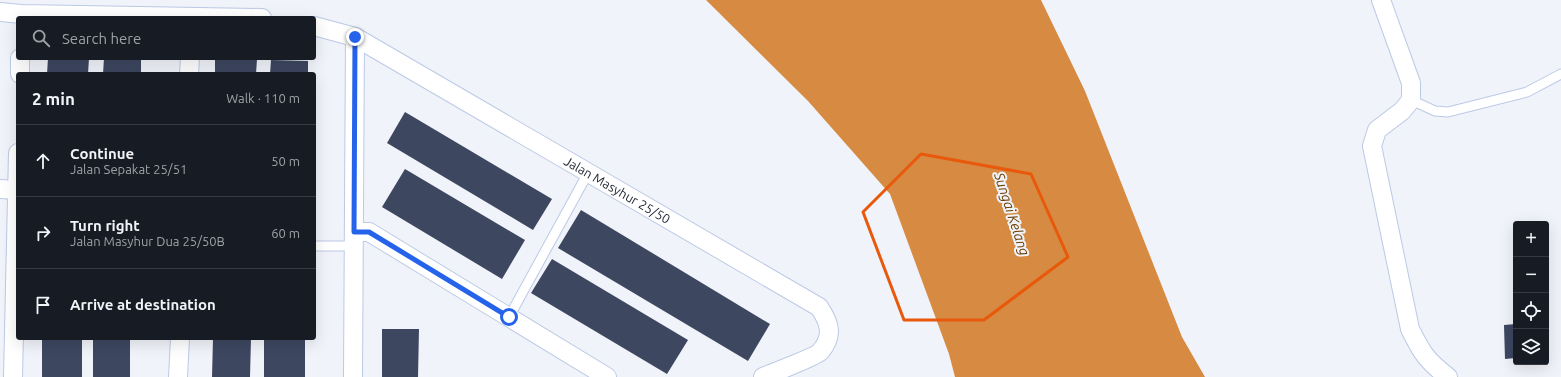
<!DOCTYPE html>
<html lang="en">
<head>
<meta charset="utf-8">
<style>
  body { margin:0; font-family:Ubuntu,sans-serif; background:#20242c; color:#f1f3f6 }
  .controls { position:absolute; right:12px; bottom:12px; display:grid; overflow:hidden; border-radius:4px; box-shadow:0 4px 16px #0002 }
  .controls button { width:36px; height:36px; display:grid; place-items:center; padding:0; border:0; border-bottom:1px solid #363941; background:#171b24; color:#f1f3f6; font:20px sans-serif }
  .stop { position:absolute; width:12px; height:12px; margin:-9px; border:3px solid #2563eb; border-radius:50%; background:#fff }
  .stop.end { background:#2563eb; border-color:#fff; box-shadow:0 1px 4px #0008 }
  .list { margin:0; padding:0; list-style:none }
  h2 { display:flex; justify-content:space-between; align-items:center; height:52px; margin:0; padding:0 16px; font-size:17px }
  h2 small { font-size:13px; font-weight:400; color:#9ea1a6 }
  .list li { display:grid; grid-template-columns:26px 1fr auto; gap:12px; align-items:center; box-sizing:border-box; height:72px; padding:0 16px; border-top:1px solid #363941 }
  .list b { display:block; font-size:15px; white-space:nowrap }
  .list p { margin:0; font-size:13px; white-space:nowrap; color:#9ea1a6 }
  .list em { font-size:13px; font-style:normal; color:#9ea1a6 }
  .icon { flex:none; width:22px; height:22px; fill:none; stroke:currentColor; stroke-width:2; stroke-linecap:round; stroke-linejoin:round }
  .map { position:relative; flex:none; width:1561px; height:377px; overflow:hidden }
  .search { position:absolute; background:#171b24; box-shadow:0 4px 16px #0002; left:16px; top:16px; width:300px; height:44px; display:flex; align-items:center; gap:10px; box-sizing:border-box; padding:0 14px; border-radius:4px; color:#9ea1a6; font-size:15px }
  .panel { position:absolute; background:#171b24; box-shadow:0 4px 16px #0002; left:16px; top:72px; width:300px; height:268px; border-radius:4px }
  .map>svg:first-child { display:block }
  .water { fill:#d78a41 }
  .building { fill:#3d4760 }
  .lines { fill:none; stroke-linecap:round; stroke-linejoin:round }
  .service-casing { stroke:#bcc9e6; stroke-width:11 }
  .minor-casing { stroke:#bcc9e6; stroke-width:20 }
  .service { stroke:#fff; stroke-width:9 }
  .minor { stroke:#fff; stroke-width:18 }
  .route { stroke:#2563eb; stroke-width:5 }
  .marked { fill:none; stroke:#e8590c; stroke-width:3; stroke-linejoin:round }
  .labels { text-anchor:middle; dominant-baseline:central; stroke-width:4; stroke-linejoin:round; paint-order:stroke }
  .street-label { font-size:13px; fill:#232833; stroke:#f0f3f9 }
  .water-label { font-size:14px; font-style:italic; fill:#6f3d01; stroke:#f0f3f9 }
</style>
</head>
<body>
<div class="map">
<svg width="1561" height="377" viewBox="0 0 1561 377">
  <rect width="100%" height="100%" fill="#f0f3f9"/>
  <!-- water -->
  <path class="water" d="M706,0H1041L1085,91L1182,337L1205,377H955L949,354L890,194L808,101Z"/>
  <!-- building -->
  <path class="building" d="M48,58H89L88,74H47Z
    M104,58H141V74H103Z
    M215,58L257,59L256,74H215Z
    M271,60L308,61V74H270Z
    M405,112L552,199L533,230L387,143Z
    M405,169L525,240L502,279L382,207Z
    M581,210L770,324L748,361L558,248Z
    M552,259L688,340L667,374L531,293Z
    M1516,324V358L1505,359L1504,325Z
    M382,329H419L418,377H382Z
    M42,338H82V377H42Z
    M93,338H130V377H93Z
    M213,338H251L250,377H212Z
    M264,338H305V377H264Z"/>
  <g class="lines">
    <defs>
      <path id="service" d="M1411,100L1435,111L1448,112L1527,92L1561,74
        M314,246H354
        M509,317L588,173"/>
      <g id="minor">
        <path d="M1381,0L1411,83V100L1402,111L1377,130L1372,146L1410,329C1422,353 1426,360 1448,377"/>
        <path d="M0,12L21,14L262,18"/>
        <path id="s1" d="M314,26L355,37L819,307C830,323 834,336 820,352C815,357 772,373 763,377"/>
        <path d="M20,74V58"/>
        <path d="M189,74L190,58"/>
        <path d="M0,189L17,190"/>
        <path d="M354,232H369L607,377"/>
        <path d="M13,377L18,153"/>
        <path d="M178,377L180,338"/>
        <path d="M353,377L355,37"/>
      </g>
    </defs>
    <!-- service casing -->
    <use href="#service" class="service-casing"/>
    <!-- minor casing -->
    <use href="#minor" class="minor-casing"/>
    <!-- service -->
    <use href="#service" class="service"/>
    <!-- minor -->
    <use href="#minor" class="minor"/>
  </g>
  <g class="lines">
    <!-- route -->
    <path class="route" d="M355,37L354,232H369L509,317"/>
  </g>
  <!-- marked area -->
  <path class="marked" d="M921,154L1031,174L1068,257L984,320H904L863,212Z"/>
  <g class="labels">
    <!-- street labels -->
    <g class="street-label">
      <text stroke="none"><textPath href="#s1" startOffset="346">Jalan Masyhur 25/50</textPath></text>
    </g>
    <!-- water labels -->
    <g class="water-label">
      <text transform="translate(1012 214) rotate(72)">Sungai Kelang</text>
    </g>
  </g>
</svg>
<div class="controls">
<button>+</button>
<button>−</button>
<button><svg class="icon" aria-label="locate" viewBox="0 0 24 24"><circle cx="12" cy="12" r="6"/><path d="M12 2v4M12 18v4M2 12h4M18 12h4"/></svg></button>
<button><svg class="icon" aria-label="layers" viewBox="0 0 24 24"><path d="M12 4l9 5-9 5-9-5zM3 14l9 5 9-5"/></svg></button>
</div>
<div class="stop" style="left:509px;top:317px"></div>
<div class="stop end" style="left:355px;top:37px"></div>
<div class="search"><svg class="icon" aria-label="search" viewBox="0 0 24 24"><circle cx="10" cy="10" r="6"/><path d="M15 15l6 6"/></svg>Search here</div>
<section class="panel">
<h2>2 min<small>Walk · 110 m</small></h2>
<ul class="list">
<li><svg class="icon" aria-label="ahead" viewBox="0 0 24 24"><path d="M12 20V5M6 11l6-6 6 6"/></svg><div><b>Continue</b><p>Jalan Sepakat 25/51</p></div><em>50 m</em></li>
<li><svg class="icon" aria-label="right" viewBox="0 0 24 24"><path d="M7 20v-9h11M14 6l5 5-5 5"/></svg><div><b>Turn right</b><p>Jalan Masyhur Dua 25/50B</p></div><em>60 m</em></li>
<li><svg class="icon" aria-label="arrive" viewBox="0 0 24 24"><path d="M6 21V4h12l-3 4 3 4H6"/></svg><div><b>Arrive at destination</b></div></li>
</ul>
</section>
</div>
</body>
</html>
